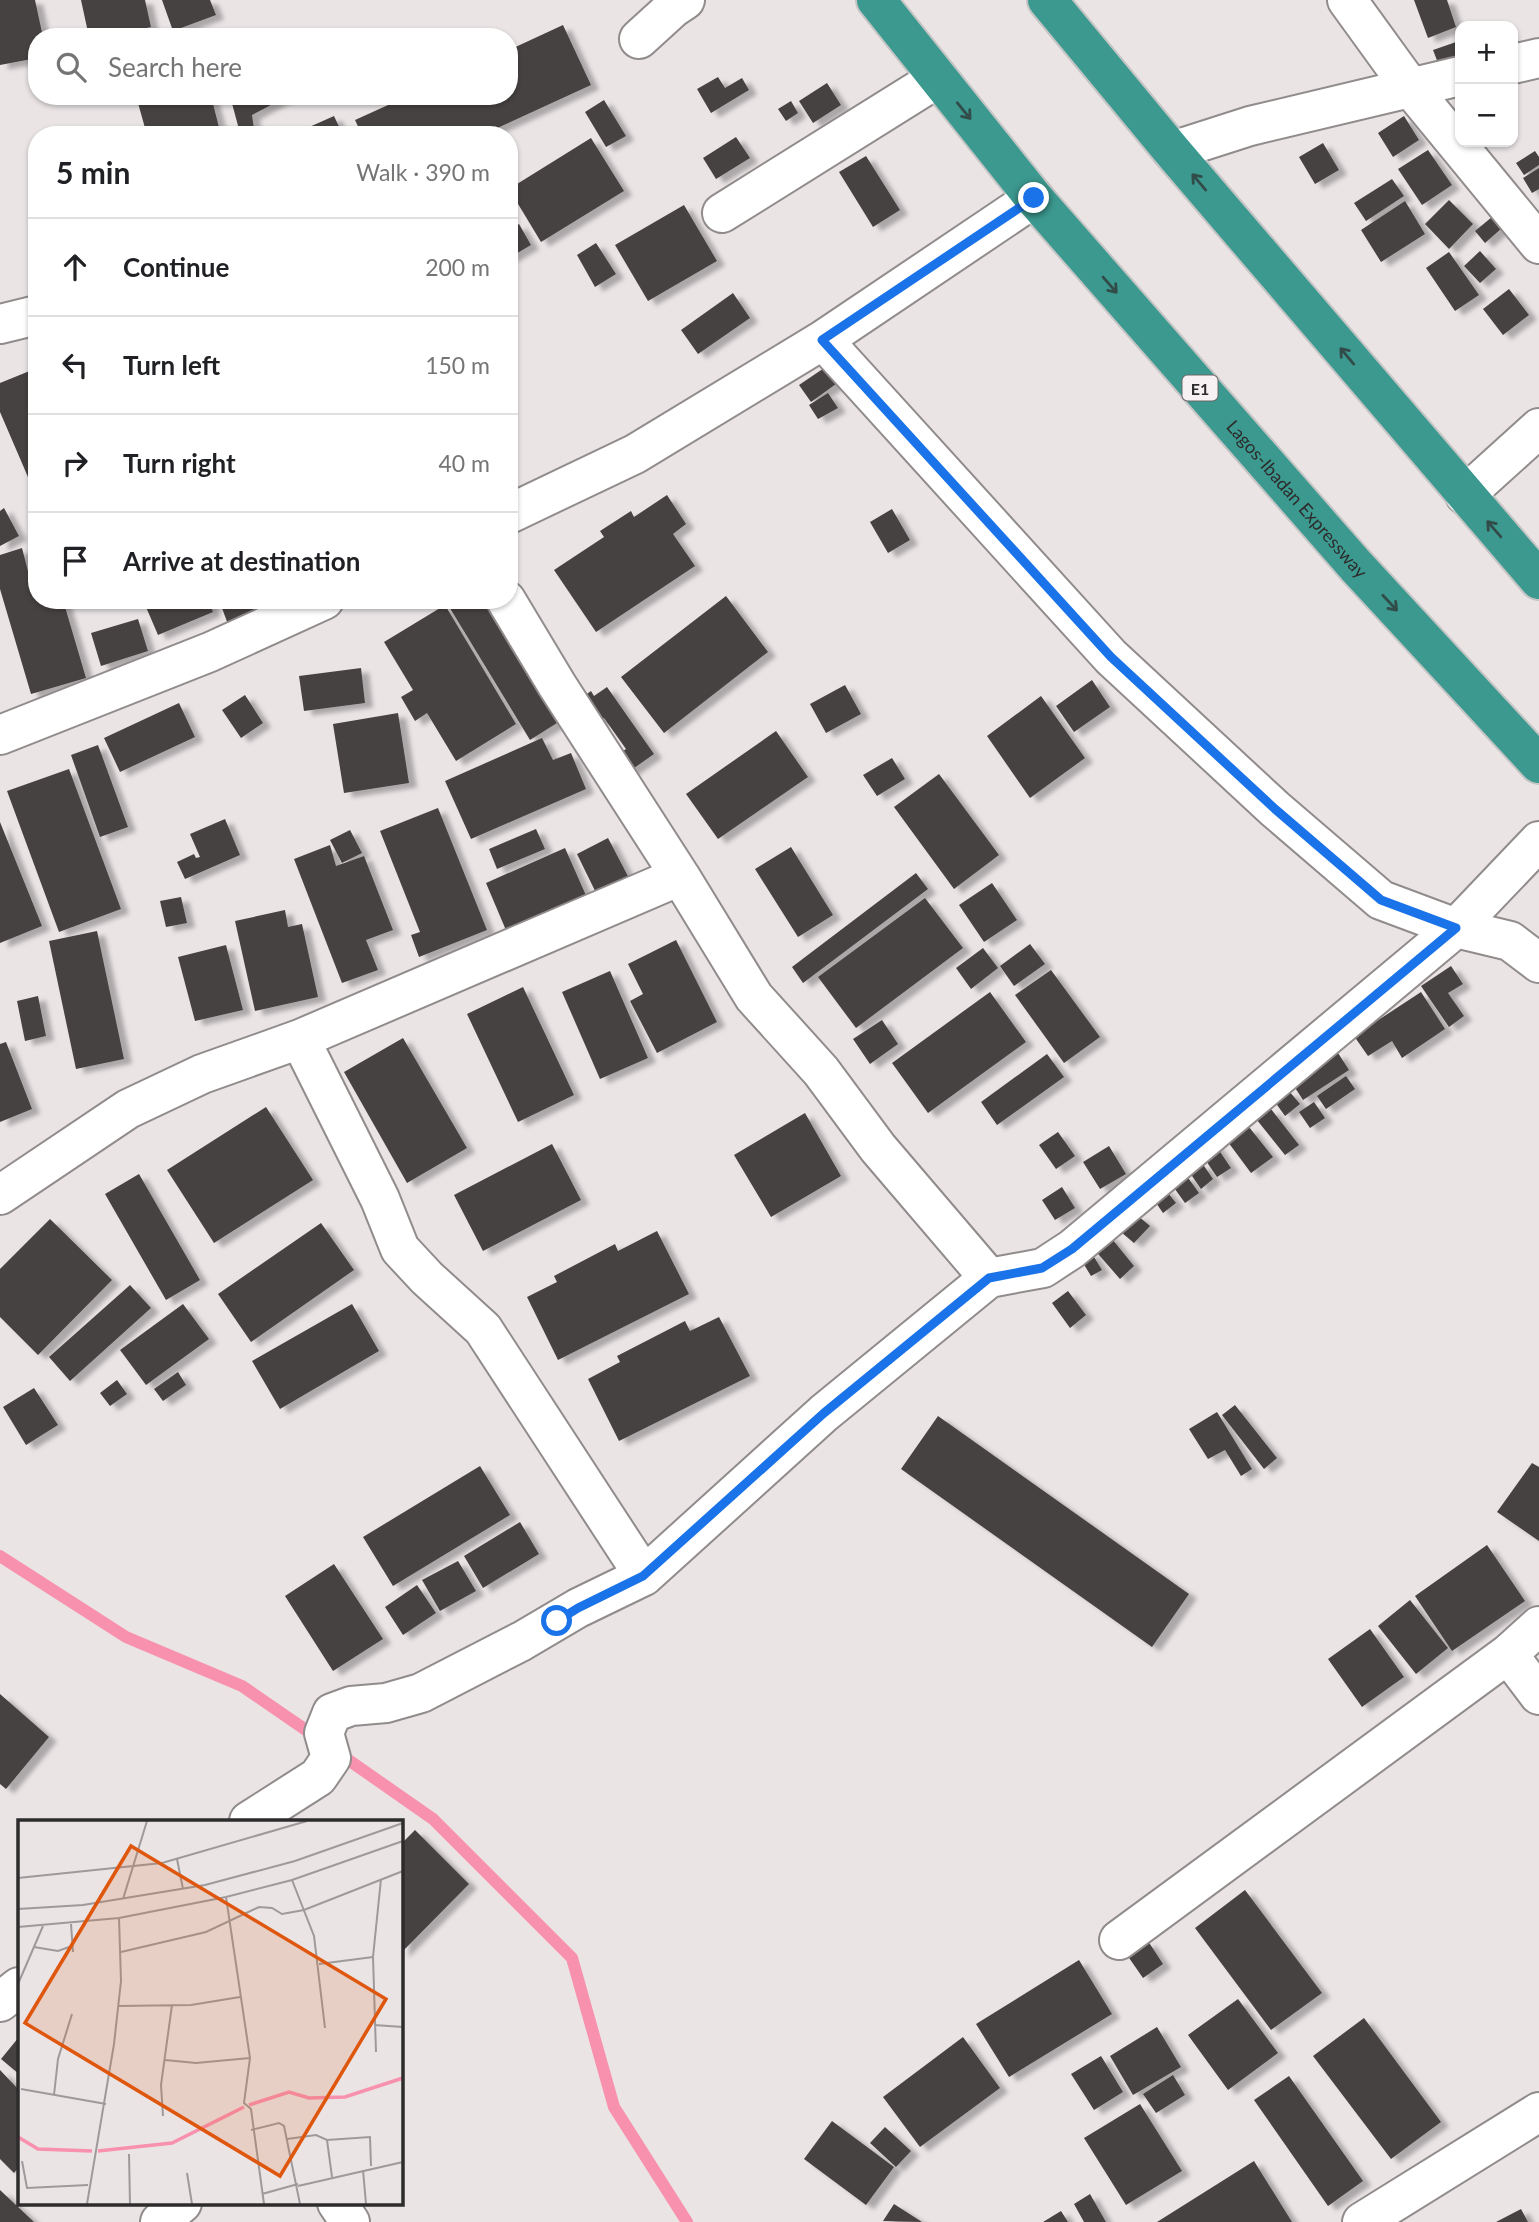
<!DOCTYPE html>
<html lang="en">
<head>
<meta charset="utf-8">
<style>
  body { margin:0; font-family:Lato,sans-serif; background:#f6f6f6; color:#202124 }
  .controls { position:absolute; right:21px; top:21px; display:grid; overflow:hidden; border-radius:14px; box-shadow:0 2px 5px #0004 }
  .controls button { width:63px; height:63px; display:grid; place-items:center; padding:0; border:0; border-bottom:2px solid #e0e0e0; background:#fff; color:#202124; font:35px sans-serif }
  .stop { position:absolute; width:21px; height:21px; margin:-16px; border:5px solid #1a73e8; border-radius:50%; background:#fff }
  .stop.end { background:#1a73e8; border-color:#fff; box-shadow:0 2px 7px #0008 }
  .list { margin:0; padding:0; list-style:none }
  h2 { display:flex; justify-content:space-between; align-items:center; height:91px; margin:0; padding:0 28px; font-size:30px }
  h2 small { font-size:23px; font-weight:400; color:#757577 }
  .list li { display:grid; grid-template-columns:46px 1fr auto; gap:21px; align-items:center; box-sizing:border-box; height:98px; padding:0 28px; border-top:2px solid #e0e0e0 }
  .list b { display:block; font-size:26px; white-space:nowrap }
  .list em { font-size:23px; font-style:normal; color:#757577 }
  .icon { flex:none; width:38px; height:38px; fill:none; stroke:currentColor; stroke-width:2; stroke-linecap:round; stroke-linejoin:round }
  .map { position:relative; flex:none; width:1539px; height:2222px; overflow:hidden }
  .search { position:absolute; background:#fff; box-shadow:0 2px 5px #0004; left:28px; top:28px; width:490px; height:77px; display:flex; align-items:center; gap:18px; box-sizing:border-box; padding:0 24px; border-radius:28px; color:#757577; font-size:26px }
  .panel { position:absolute; background:#fff; box-shadow:0 2px 5px #0004; left:28px; top:126px; width:490px; height:483px; border-radius:28px }
  .map>svg:first-child { display:block }
  .lines { fill:none; stroke-linecap:round; stroke-linejoin:round }
  .stream { stroke:#f891ae; stroke-width:12 }
  .building { fill:#474243; filter:url(#shadow) }
  .minor-casing { stroke:#918b8c; stroke-width:42 }
  .highway-casing { stroke:#c4c4c4; stroke-width:42 }
  .minor { stroke:#fff; stroke-width:38 }
  .highway { stroke:#3c998f; stroke-width:38 }
  .oneway { stroke:#324c49 }
  .route { stroke:#1a73e8; stroke-width:9 }
  .labels { text-anchor:middle; dominant-baseline:central; stroke-width:7; stroke-linejoin:round; paint-order:stroke }
  .shield { fill:#f8f1f3; stroke:#6a6667; stroke-width:2 }
  .shield-label { font-size:16px; font-weight:bold; fill:#2d2b2b }
  .street-label { font-size:18px; fill:#2d2b2b; stroke:#f8f1f3 }
  .inset-river { fill:none; stroke:#f891ae; stroke-width:3.5 }
  .inset-road { fill:none; stroke:#9e9a9b; stroke-width:2 }
  .view { fill:#df570e; fill-opacity:0.15; stroke:#df570e; stroke-width:3.5 }
  .inset-edge { fill:none; stroke:#2d2b2b; stroke-width:3.5 }
</style>
</head>
<body>
<div class="map">
<svg width="1539" height="2222" viewBox="0 0 1539 2222">
  <defs>
    <filter id="shadow"><feDropShadow dx="8" dy="4.5" stdDeviation="2" flood-color="#0004"/></filter>
  </defs>
  <rect width="100%" height="100%" fill="#eae4e5"/>
  <g class="lines">
    <!-- stream -->
    <path class="stream" d="M0,1556L126,1637L242,1686L319,1739
      M337,1752L433,1819L572,1958L614,2107L687,2222"/>
  </g>
  <!-- building -->
  <path class="building" d="M0,0H35L43,37H37V58L0,65Z
    M81,0H145L151,27L107,37H89Z
    M162,0H210L216,15L173,31Z
    M1414,0H1447L1456,27L1428,38Z
    M563,25L591,85L482,135H362L355,120L408,96H509V50Z
    M1456,42L1460,55L1438,63L1433,50Z
    M718,77L725,88L742,78L749,90L711,113L697,89Z
    M827,83L841,105L813,123L799,101Z
    M136,96H211L221,135H147Z
    M230,96H288L252,115L254,129L240,133Z
    M604,100L626,136L606,147L585,112Z
    M791,101L798,113L786,121L778,109Z
    M334,116L343,135H300L298,132Z
    M1404,116L1419,140L1393,157L1378,133Z
    M736,137L750,158L716,179L703,158Z
    M591,138L624,191L541,242L509,189Z
    M1323,143L1339,170L1315,184L1299,157Z
    M1428,150L1452,185L1422,205L1398,169Z
    M1535,151L1539,157V165L1524,175L1516,163Z
    M866,156L900,210L873,227L839,172Z
    M1539,168V189L1532,193L1523,178Z
    M1392,179L1404,196L1366,221L1354,203Z
    M1449,200L1473,224L1449,249L1425,224Z
    M1405,201L1425,234L1381,262L1361,230Z
    M684,205L717,261L648,301L615,245Z
    M1492,217L1502,228L1485,243L1475,231Z
    M519,224L531,245L509,258V230Z
    M596,243L616,274L595,287L577,255Z
    M1480,251L1496,269L1480,283L1464,266Z
    M1449,252L1479,295L1455,311L1426,268Z
    M1509,289L1529,315L1503,335L1483,309Z
    M733,293L750,318L698,354L681,330Z
    M836,360L847,376L811,402L799,385Z
    M37,368V498L0,412V383Z
    M828,393L838,408L818,419L809,405Z
    M667,495L686,524L673,534L695,566L596,632L554,570L604,537L600,531L631,511L634,517Z
    M4,508L19,536L0,546V511Z
    M892,509L910,540L888,553L870,522Z
    M22,548L30,579L37,577V600H63L86,678L31,694L0,589V555Z
    M726,596L768,652L664,733L621,677Z
    M143,600H208L213,612L158,635Z
    M219,600H257L262,615L229,627Z
    M445,600H482L557,723L530,740Z
    M445,605L516,724L456,761L427,713L415,721L401,697L413,690L384,642Z
    M138,619L148,651L101,666L91,633Z
    M361,668L365,703L304,711L299,676Z
    M1092,680L1110,707L1074,732L1056,706Z
    M845,685L861,714L826,733L810,704Z
    M607,687L654,754L627,773L616,756L626,749L604,718L593,725L577,701L591,691L594,696Z
    M245,695L263,723L241,738L222,710Z
    M1041,696L1085,758L1030,798L987,736Z
    M179,703L195,737L120,772L104,738Z
    M398,713L409,783L344,793L333,724Z
    M776,731L808,777L718,839L686,794Z
    M542,738L553,760L571,753L586,789L471,839L445,781Z
    M98,745L128,827L100,837L71,755Z
    M892,758L905,779L877,796L863,775Z
    M69,769L121,909L59,932L7,791Z
    M939,774L999,855L954,889L894,807Z
    M438,808L487,930L419,957L411,935L420,932L380,831Z
    M225,819L240,855L185,879L177,862L194,854L196,858L200,857L190,834Z
    M0,822L42,926L0,943Z
    M536,829L545,849L497,869L489,849Z
    M350,830L362,853L342,863L330,840Z
    M608,838L630,880L598,897L577,854Z
    M330,845L336,866L364,856L393,930L366,940L378,970L342,983L294,859Z
    M791,847L833,915L798,937L755,869Z
    M565,848L588,900L508,935L486,883Z
    M916,873L928,889L803,983L792,967Z
    M992,883L1017,920L984,942L959,905Z
    M181,897L187,923L166,927L160,901Z
    M925,898L963,948L856,1028L818,977Z
    M285,910L288,927L302,924L318,997L255,1011L235,921Z
    M97,931L124,1059L76,1069L49,941Z
    M676,940L717,1022L657,1053L630,1001L643,994L628,964Z
    M1030,944L1045,964L1014,986L1000,966Z
    M226,945L243,1010L195,1021L178,957Z
    M983,948L998,968L971,989L956,968Z
    M1451,966L1463,984L1448,993L1464,1016L1449,1027L1421,986Z
    M1051,970L1100,1037L1064,1063L1015,995Z
    M610,971L648,1058L600,1079L562,992Z
    M523,987L574,1095L518,1122L467,1014Z
    M990,992L1026,1042L928,1113L892,1063Z
    M1421,992L1445,1029L1402,1058L1392,1041L1368,1056L1354,1036Z
    M38,996L46,1036L25,1041L17,1001Z
    M882,1020L898,1044L870,1064L853,1039Z
    M403,1038L467,1148L407,1183L344,1072Z
    M6,1042L32,1109L0,1122V1044Z
    M1338,1053L1349,1070L1303,1100L1292,1083Z
    M1047,1054L1064,1077L997,1125L981,1102Z
    M1346,1076L1355,1089L1326,1109L1317,1096Z
    M1289,1091L1300,1104L1285,1116L1275,1102Z
    M1314,1102L1325,1118L1310,1128L1299,1112Z
    M266,1107L313,1180L214,1243L167,1170Z
    M1271,1109L1299,1145L1285,1155L1257,1120Z
    M805,1113L841,1176L771,1217L734,1155Z
    M1249,1127L1273,1157L1251,1173L1228,1142Z
    M1058,1132L1075,1156L1056,1169L1039,1145Z
    M1214,1143L1231,1168L1217,1177L1200,1152Z
    M552,1144L581,1200L483,1251L454,1195Z
    M1109,1146L1126,1174L1100,1189L1083,1162Z
    M1202,1163L1213,1179L1201,1189L1190,1173Z
    M139,1174L200,1280L166,1300L105,1194Z
    M1186,1175L1199,1193L1185,1203L1172,1185Z
    M1062,1187L1075,1208L1055,1220L1042,1200Z
    M1164,1188L1176,1203L1163,1213L1152,1197Z
    M1137,1215L1150,1226L1134,1243L1121,1232Z
    M50,1219L112,1280L38,1355L0,1317V1269Z
    M321,1223L354,1270L251,1342L218,1294Z
    M657,1231L689,1294L558,1360L527,1297L557,1282L554,1276L615,1244L618,1251Z
    M1108,1234L1134,1266L1120,1279L1092,1247Z
    M1091,1252L1102,1270L1091,1276L1080,1258Z
    M130,1285L151,1308L70,1381L49,1357Z
    M1068,1291L1086,1315L1070,1328L1052,1303Z
    M183,1304L209,1339L146,1385L120,1350Z
    M352,1304L379,1351L280,1409L252,1361Z
    M719,1317L750,1376L619,1441L588,1379L620,1362L617,1356L685,1321L690,1331Z
    M178,1372L186,1385L163,1401L154,1389Z
    M117,1380L127,1394L110,1406L100,1393Z
    M34,1388L58,1425L26,1445L3,1407Z
    M1235,1405L1277,1458L1264,1469L1222,1415Z
    M1217,1412L1252,1469L1241,1476L1225,1450L1208,1459L1189,1429Z
    M938,1416L1189,1594L1152,1647L901,1469Z
    M1532,1463L1539,1467V1541L1497,1512Z
    M480,1466L510,1515L393,1586L363,1537Z
    M520,1522L539,1554L483,1588L464,1556Z
    M1487,1545L1525,1601L1452,1651L1415,1596Z
    M458,1561L476,1591L440,1611L422,1580Z
    M334,1564L383,1639L333,1671L285,1596Z
    M417,1585L436,1613L403,1635L385,1607Z
    M1410,1600L1448,1648L1416,1674L1378,1626Z
    M1370,1629L1404,1677L1362,1707L1328,1659Z
    M0,1694L49,1737L6,1789L0,1784Z
    M415,1830L469,1884L401,1953V1844Z
    M1245,1890L1322,1993L1271,2030L1195,1928Z
    M1148,1941L1163,1964L1143,1978L1127,1955Z
    M1079,1960L1112,2014L1009,2077L976,2024Z
    M1238,1999L1278,2053L1228,2090L1188,2035Z
    M1364,2018L1441,2122L1391,2159L1313,2056Z
    M1157,2027L1181,2067L1133,2095L1110,2056Z
    M19,2037V2074L1,2059Z
    M963,2037L1000,2088L920,2147L883,2097Z
    M1101,2056L1123,2092L1094,2110L1071,2074Z
    M0,2070L19,2090V2167L14,2173L0,2159Z
    M1173,2075L1185,2095L1156,2113L1143,2094Z
    M1289,2076L1363,2181L1328,2206L1254,2100Z
    M1140,2104L1182,2171L1126,2205L1084,2138Z
    M832,2121L894,2167L866,2205L804,2159Z
    M885,2127L911,2151L896,2167L870,2143Z
    M1254,2161L1292,2222H1157Z
    M0,2190L34,2222H0Z
    M1090,2194L1106,2222H1084L1074,2204Z
    M894,2204L922,2222L883,2221Z
    M1521,2209L1528,2222H1496Z
    M1061,2211L1068,2222H1043Z"/>
  <g class="lines">
    <defs>
      <path id="minor" d="M1347,0L1410,87L1539,244
        M639,39L673,8L685,0
        M1513,64L1539,58
        M1172,151L1250,126L1460,76
        M722,213L938,78
        M0,324L37,315
        M823,340L1111,657L1275,809L1381,900L1456,928L1510,941L1539,963
        M1465,495L1539,428
        M509,514L635,454L823,340L1034,198
        M506,600L557,685L680,876L754,997L821,1071L878,1148L989,1278
        M0,735L210,652L324,600
        M300,1039L380,1199L400,1249L427,1278L483,1329L644,1576
        M0,1195L128,1109L202,1074L300,1039L680,876
        M1508,1654L1539,1695
        M249,1821L318,1777L331,1758L324,1733L332,1713L351,1706L386,1703L421,1693L522,1641L578,1608L644,1576L824,1413L989,1278L1043,1268L1072,1249L1456,928L1539,841
        M1119,1940L1508,1654L1539,1626
        M0,2002L19,1987
        M337,2203L350,2222
        M160,2222L182,2203
        M1362,2222L1539,2112"/>
      <g id="highway">
        <path id="s1" d="M876,0L1034,198L1356,566L1539,764"/>
        <path d="M1047,0L1172,151L1539,580"/>
      </g>
    </defs>
    <!-- minor casing -->
    <use href="#minor" class="minor-casing"/>
    <!-- highway casing -->
    <use href="#highway" class="highway-casing"/>
    <!-- minor -->
    <use href="#minor" class="minor"/>
    <!-- highway -->
    <use href="#highway" class="highway"/>
  </g>
  <!-- one-way arrows -->
  <defs><path id="oneway-shaft" d="M-6 0H5M1.5-3L5.5 0L1.5 3" fill="none" stroke-width="1.6" stroke-linecap="round" stroke-linejoin="round" transform="scale(1.75)"/></defs>
  <g class="oneway">
    <use href="#oneway-shaft" transform="translate(964 111) rotate(51)"/>
    <use href="#oneway-shaft" transform="translate(1199 182) rotate(-130)"/>
    <use href="#oneway-shaft" transform="translate(1110 285) rotate(49)"/>
    <use href="#oneway-shaft" transform="translate(1347 356) rotate(-130)"/>
    <use href="#oneway-shaft" transform="translate(1494 529) rotate(-131)"/>
    <use href="#oneway-shaft" transform="translate(1390 603) rotate(47)"/>
  </g>
  <g class="lines">
    <!-- route -->
    <path class="route" d="M557,1621L578,1608L643,1576L824,1413L989,1278L1042,1268L1072,1249L1456,928L1381,900L1275,809L1111,657L822,340L1034,198"/>
  </g>
  <g class="labels">
    <!-- shield labels -->
    <rect class="shield" x="1182.5" y="375.5" width="35" height="25" rx="5"/>
    <g class="shield-label">
      <text x="1200" y="388">E1</text>
    </g>
    <!-- street labels -->
    <g class="street-label">
      <text stroke="none"><textPath href="#s1" startOffset="653">Lagos-Ibadan Expressway</textPath></text>
    </g>
  </g>
  <!-- overview -->
  <g transform="translate(18 1820)">
    <rect width="385" height="385" fill="#eae4e5"/>
    <path class="inset-river" d="M231,285L271,272L291,278L327,277L385,258M0,317L20,329L74,331M80,331L154,323L226,287"/>
    <path class="inset-road" d="M159,39L165,69M0,58L144,43L289,1M274,60L296,116L307,208M208,77L232,238L226,283L233,289L246,384M105,79L129,1M0,89L65,85L187,65L277,41L385,3M53,104L55,132M0,107L101,98L208,77L274,60L385,21M16,127L40,131L54,126M103,132L188,112L241,87L254,88L264,94L286,90L385,51M301,144L355,137M0,164L25,106M100,186L173,185L222,177M356,205L385,207M358,232L355,137L363,59M147,240L178,243L232,238M3,269L88,284M36,275L40,239L54,194M145,296L143,265L154,185M233,310L261,303L266,306L282,384M269,319L298,315L309,320L352,317L353,346M309,320L314,357M111,334L112,384M4,341L9,368L70,365M345,350L348,384M169,353L174,384M280,366L385,342M244,374L280,364M69,384L96,224L103,161L101,98"/>
    <path class="view" d="M113,26L368,179L262,356L7,203Z"/>
    <rect width="385" height="385" class="inset-edge"/>
  </g>
</svg>
<div class="controls">
<button>+</button>
<button>−</button>
</div>
<div class="stop" style="left:557px;top:1621px"></div>
<div class="stop end" style="left:1034px;top:198px"></div>
<div class="search"><svg class="icon" aria-label="search" viewBox="0 0 24 24"><circle cx="10" cy="10" r="6"/><path d="M15 15l6 6"/></svg>Search here</div>
<section class="panel">
<h2>5 min<small>Walk · 390 m</small></h2>
<ul class="list">
<li><svg class="icon" aria-label="ahead" viewBox="0 0 24 24"><path d="M12 20V5M6 11l6-6 6 6"/></svg><div><b>Continue</b></div><em>200 m</em></li>
<li><svg class="icon" aria-label="left" viewBox="0 0 24 24"><path d="M17 20v-9H6M10 6l-5 5 5 5"/></svg><div><b>Turn left</b></div><em>150 m</em></li>
<li><svg class="icon" aria-label="right" viewBox="0 0 24 24"><path d="M7 20v-9h11M14 6l5 5-5 5"/></svg><div><b>Turn right</b></div><em>40 m</em></li>
<li><svg class="icon" aria-label="arrive" viewBox="0 0 24 24"><path d="M6 21V4h12l-3 4 3 4H6"/></svg><div><b>Arrive at destination</b></div></li>
</ul>
</section>
</div>
</body>
</html>
